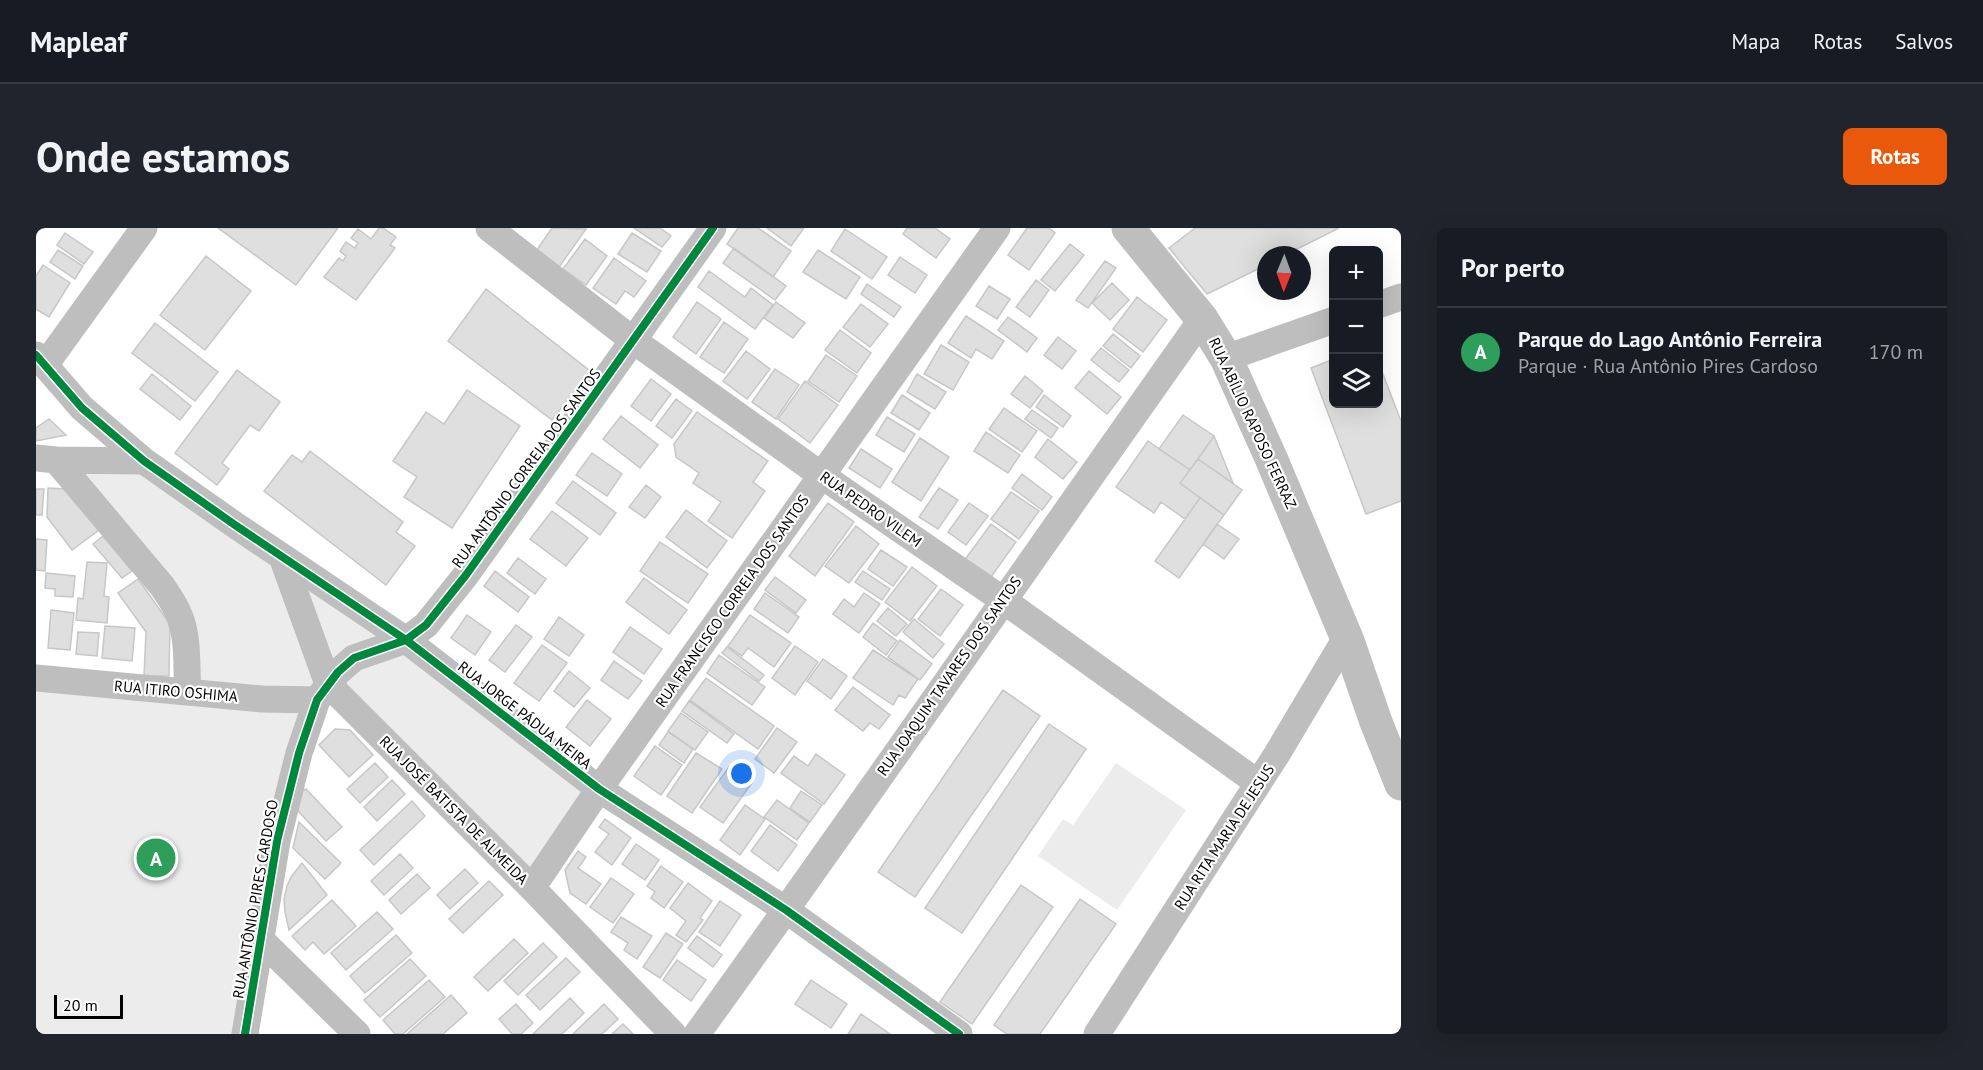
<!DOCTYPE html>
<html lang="pt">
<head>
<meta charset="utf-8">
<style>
  body { margin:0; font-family:"PT Sans",sans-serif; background:#20242c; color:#f1f3f6 }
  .controls { position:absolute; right:18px; top:18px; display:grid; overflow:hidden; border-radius:9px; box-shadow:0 6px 24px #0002 }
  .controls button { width:54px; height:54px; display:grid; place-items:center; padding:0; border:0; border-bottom:2px solid #363941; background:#171b24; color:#f1f3f6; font:30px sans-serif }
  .compass { position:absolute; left:1221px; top:18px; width:54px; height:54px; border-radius:50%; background:#171b24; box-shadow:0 6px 24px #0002; rotate:181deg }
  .scale { position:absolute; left:18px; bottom:15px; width:69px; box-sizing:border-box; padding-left:6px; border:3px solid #000; border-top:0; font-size:16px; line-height:21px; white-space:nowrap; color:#000; -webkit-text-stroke:4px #fff; paint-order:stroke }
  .you { position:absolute; left:706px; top:546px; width:21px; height:21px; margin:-15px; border:4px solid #fff; border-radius:50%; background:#1a73e8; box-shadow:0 0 0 9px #1a73e833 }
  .badge { display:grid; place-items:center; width:39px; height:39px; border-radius:50%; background:#ea580c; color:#fff; font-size:20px; font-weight:700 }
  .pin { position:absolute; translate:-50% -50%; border:3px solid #fff; box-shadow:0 2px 6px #0006 }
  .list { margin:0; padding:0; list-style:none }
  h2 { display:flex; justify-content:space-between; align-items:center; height:78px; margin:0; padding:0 24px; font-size:26px }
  h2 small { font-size:20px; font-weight:400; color:#9ea1a6 }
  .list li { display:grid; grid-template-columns:39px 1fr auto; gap:18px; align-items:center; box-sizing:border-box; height:90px; padding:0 24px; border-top:2px solid #363941 }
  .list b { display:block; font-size:22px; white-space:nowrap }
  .list p { margin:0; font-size:20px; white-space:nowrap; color:#9ea1a6 }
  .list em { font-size:20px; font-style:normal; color:#9ea1a6 }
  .icon { flex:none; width:33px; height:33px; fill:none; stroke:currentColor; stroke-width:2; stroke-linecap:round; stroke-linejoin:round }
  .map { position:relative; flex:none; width:1365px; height:806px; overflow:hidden; border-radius:9px }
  header { display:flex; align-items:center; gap:36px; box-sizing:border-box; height:84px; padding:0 30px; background:#171b24; border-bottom:2px solid #363941 }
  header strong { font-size:28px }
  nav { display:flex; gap:33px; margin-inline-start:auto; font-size:21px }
  .intro { display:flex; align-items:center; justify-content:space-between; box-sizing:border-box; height:144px; padding:0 36px }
  h1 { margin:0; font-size:42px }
  .button { padding:15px 27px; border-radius:9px; background:#ea580c; color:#fff; font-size:21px; font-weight:700 }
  main { display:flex; gap:36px; padding:0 36px }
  aside { flex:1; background:#171b24; border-radius:9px; box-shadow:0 6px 24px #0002 }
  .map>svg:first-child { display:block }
  .green { fill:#ececec }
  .building { fill:#dfdfdf; stroke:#c7c7c7; stroke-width:1.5 }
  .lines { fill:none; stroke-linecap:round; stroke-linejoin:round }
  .minor { stroke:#bebebe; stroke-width:27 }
  .tertiary { stroke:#bebebe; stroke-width:33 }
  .cycleway-casing { stroke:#fff; stroke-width:11 }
  .cycleway { stroke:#00873e; stroke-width:8 }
  .labels { text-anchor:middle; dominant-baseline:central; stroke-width:4.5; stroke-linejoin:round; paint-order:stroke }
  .street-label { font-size:15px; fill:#000; stroke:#fff }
</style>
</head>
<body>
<header>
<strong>Mapleaf</strong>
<nav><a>Mapa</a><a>Rotas</a><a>Salvos</a></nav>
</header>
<div class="intro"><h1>Onde estamos</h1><a class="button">Rotas</a></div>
<main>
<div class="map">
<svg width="1365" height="806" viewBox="0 0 1365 806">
  <rect width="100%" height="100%" fill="#fff"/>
  <!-- green -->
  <path class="green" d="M108,233L236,325L290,457L280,470L152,460L151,418L28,235Z
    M253,338L363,410L293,449Z
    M370,417L559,561L495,654L297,455Z
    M0,450L281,472L210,806H0Z
    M1080,535L1150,582L1081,682L1002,628L1027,591L1037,597Z"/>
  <!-- building -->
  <path class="building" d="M182,0H302L260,57Z
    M343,0H347L360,9L354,17L359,20L320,72L288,49L303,30L307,33L310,28L304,23L310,14L319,20L322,15L315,10L322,1L335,11Z
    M516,0L550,1L521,42L498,26Z
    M598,0H624L635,8L626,19Z
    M702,0H722L755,23L737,49L691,16Z
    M731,0H768L755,18Z
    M871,0H899L914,11L900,30L867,6Z
    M991,0H1013L1019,5L993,42L972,27Z
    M1159,0H1303L1249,27H1230V37L1171,66L1133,20Z
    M809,1L851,29L836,51L795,23Z
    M29,5L57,24L48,36L21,17Z
    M596,5L625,23L611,44L582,26Z
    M549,11L571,28L550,57L527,41Z
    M1034,16L1048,27L1019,63L1005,52Z
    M698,20L750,58L739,72L687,35Z
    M22,22L47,38L39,51L14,34Z
    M782,22L824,49L810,71L767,44Z
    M170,28L215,63L169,122L124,87Z
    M864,29L891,47L879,65L852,47Z
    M578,30L610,53L598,69L589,63L580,76L557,60Z
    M1069,33L1080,40L1052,80L1040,72Z
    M7,37L34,55L13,89L0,81V48Z
    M673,43L709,69L715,60L737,77L719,101L662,59Z
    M1000,52L1013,62L994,89L980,79Z
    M1076,55L1093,72L1074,92L1056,75Z
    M831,56L865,79L858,89L825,66Z
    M953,58L974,71L961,91L940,78Z
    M450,61L554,143L516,192L412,113Z
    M1101,69L1131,92L1107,124L1077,101Z
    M661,74L685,91L660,126L637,109Z
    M740,74L769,95L757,110L728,90Z
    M825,76L852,96L834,119L807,99Z
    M930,88L968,113L956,131L940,121L935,130L912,115Z
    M972,89L1001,110L991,124L962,102Z
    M688,94L712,111L688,145L664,129Z
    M119,95L182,144L159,173L96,125Z
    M804,102L835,125L821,145L789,122Z
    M1077,106L1104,128L1095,140L1067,118Z
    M1022,109L1040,123L1026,141L1008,127Z
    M905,117L933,134L917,162L888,146Z
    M1065,120L1093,142L1083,154L1055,132Z
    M710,123L734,141L711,171L687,153Z
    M790,127L821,148L803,174L772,153Z
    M1298,131V176H1342V133L1365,193V273L1330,286L1275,140Z
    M739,141L763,157L740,191L716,174Z
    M201,142L244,174L223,203L214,197L186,235L193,241L181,257L139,225Z
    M1053,143L1085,169L1071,186L1039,160Z
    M116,146L155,178L144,192L104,161Z
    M881,146L910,164L899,181L871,164Z
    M989,148L1007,163L994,180L975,166Z
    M615,151L635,166L615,193L595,178Z
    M769,153L802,177L774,215L742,191Z
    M431,162L484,198L416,300L368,269L381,249L357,233L390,184L408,196Z
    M866,167L894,185L883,202L855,185Z
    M1008,167L1035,188L1027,199L1000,179Z
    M640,171L656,183L636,210L620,198Z
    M968,180L1001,203L986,224L953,201Z
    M996,182L1022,200L1015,210L989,191Z
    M661,184L732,233L717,254L729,263L696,310L672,293L685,274L657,255L663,245L640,229L638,216Z
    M1147,187L1178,208L1154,242L1123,221Z
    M585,188L622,217L604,240L567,211Z
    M851,189L879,206L868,224L840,207Z
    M13,191L30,207L0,213V200Z
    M950,204L984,227L972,245L938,223Z
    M1178,208L1197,255L1162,231Z
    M884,210L913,229L885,273L856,254Z
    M1012,211L1041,234L1027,251L999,229Z
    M1112,213L1154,242L1144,255L1164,270L1149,291L1125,274L1118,285L1080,259Z
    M825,221L856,241L844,260L813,240Z
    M274,223L367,294L360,304L379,318L350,357L228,263L256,227L266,234Z
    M556,225L586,246L571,268L540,247Z
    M1162,231L1206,262L1188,287L1144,255Z
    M986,246L1016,269L1006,282L976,260Z
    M537,253L580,285L564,307L520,275Z
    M610,257L625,269L609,290L593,279Z
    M12,260L30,261L63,302L36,322L11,289Z
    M903,260L922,272L902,301L883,289Z
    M0,261H8L6,287H0Z
    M975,264L1003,283L983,311L955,291Z
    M1164,270L1188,287L1143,350L1119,333Z
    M792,275L818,294L779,348L753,328Z
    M933,275L952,288L930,317L912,304Z
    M650,282L691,313L671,340L630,309Z
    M516,283L552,310L530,338L494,311Z
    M955,296L980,314L953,352L927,334Z
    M1181,296L1203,311L1188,331L1167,316Z
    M820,298L843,316L813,355L789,338Z
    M67,308L96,343L86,350L57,316Z
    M0,311L11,312L9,343L0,342Z
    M624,314L672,346L652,375L604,343Z
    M845,322L871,339L857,358L832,341Z
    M482,330L510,351L499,366L471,345Z
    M51,334L71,335L68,368L73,369L71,395L40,392L42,370L47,371Z
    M876,339L901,358L874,393L849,374Z
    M459,343L493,369L482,384L448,358Z
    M827,343L854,361L846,372L819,354Z
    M10,345L39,348L37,369L19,368V361L9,360Z
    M739,349L770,372L760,385L729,362Z
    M608,350L651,382L633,406L590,374Z
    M102,351L134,396L133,448H108L110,404L82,365Z
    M905,361L927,377L904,408L882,391Z
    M729,365L763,389L752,405L718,381Z
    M828,365L844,376L823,405L797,386L808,371L818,379Z
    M852,380L871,396L860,408L841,393Z
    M15,382L38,385L34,422L12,420Z
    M431,387L455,404L439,427L415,410Z
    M714,387L755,415L738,439L712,420L706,428L692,418Z
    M523,389L548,407L533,428L508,411Z
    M878,391L908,416L897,430L867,404Z
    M837,395L861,413L850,427L827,409Z
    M480,397L496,409L469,444L453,432Z
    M69,398L99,400L96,433L66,430Z
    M594,399L626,421L608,446L577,424Z
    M42,404L63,405L61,428L40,426Z
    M864,412L896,436L884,452L852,429Z
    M506,417L531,435L503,473L478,455Z
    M759,418L782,434L759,467L736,450Z
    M691,419L728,447L723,453L686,425Z
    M837,422L882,451L869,470L863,467L857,477L817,450Z
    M683,427L729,459L716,477L671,445Z
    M787,431L811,448L795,471L771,453Z
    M578,433L606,453L592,471L565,452Z
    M533,443L554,460L538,479L518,463Z
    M670,450L738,498L722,521L654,472Z
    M817,459L854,487L843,501L834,495L827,503L799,482Z
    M967,462L1004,488L879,669L842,644Z
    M551,472L575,491L554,518L530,499Z
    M653,473L698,506L691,515L646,483Z
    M645,485L672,504L659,522L632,503Z
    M1013,496L1050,521L926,705L889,680Z
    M741,500L761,514L738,545L719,531Z
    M299,501L314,502L337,527L313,549L283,517Z
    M632,504L657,521L648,535L623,517Z
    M619,518L646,537L625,567L598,548Z
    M660,525L686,541L656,585L631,568Z
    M780,526L809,547L788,576L745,545L758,528L772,538Z
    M339,535L352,549L324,575L311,561Z
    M693,539L716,555L687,595L664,579Z
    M356,552L369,566L341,593L328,579Z
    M270,561L306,599L290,613L262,583L264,564Z
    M765,563L786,577L774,594L754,580Z
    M741,572L773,595L761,612L728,589Z
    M376,573L389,588L338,637L324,622Z
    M709,577L729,591L704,627L684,612Z
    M569,591L595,610L576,637L559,624L573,606L563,599Z
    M263,594L305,635L289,651L257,620Z
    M734,597L761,617L742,643L715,623Z
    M600,616L623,632L609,652L586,636Z
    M542,623L550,629L542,640L565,656L550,676L534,665L529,642Z
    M364,626L377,640L348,667L335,653Z
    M266,635L291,667L253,702L249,684L248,671L251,658L255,649Z
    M625,638L647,654L628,680L615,670L619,664L611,658Z
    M429,641L442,655L414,681L401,667Z
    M381,646L394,660L365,686L353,672Z
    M575,650L598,666L577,695L554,679Z
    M453,653L467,667L427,705L413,691Z
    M652,655L676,673L664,690L667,692L650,714L640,707L650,693L634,680Z
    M985,657L1017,679L936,796L904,774Z
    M1044,671L1080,696L1004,806H971L958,797Z
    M296,672L320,698L288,726L277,714L269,722L256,708Z
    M684,673L705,687L684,718L663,704Z
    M341,684L357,701L310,742L295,725Z
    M585,689L616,708L601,731L588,722L592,715L575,704Z
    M630,705L647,716L624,750L607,739Z
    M360,707L376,725L329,765L314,748Z
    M661,708L686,727L677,739L652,720Z
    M478,711L492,725L452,763L438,749Z
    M507,715L521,729L482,767L468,753Z
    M530,730L544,744L504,782L490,767Z
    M374,731L390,748L344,789L328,772Z
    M641,732L670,752L655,773L627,752Z
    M393,752L409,769L367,806H359L347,792Z
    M775,752L811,776L795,800L759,776Z
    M415,767L431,785L407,806H371Z
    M534,770L548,785L526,806H497Z
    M480,776L497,795L485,806H476L463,791Z
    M568,776L582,791L566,806H537Z
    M825,786L854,806H812Z
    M587,796L597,806H576Z"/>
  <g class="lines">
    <!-- minor -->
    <path class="minor" d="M453,0L598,113L785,247L967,372L1222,555
      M1342,77L1365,69
      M0,127L46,180L108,233L199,297L370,412L563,561L750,682L923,806
      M1190,130L1298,92
      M9,137L108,0
      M0,230L20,232L108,233
      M20,232L126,358C132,367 139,376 143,387C153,410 150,439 152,464
      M246,329L292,456L496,660L637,806
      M0,450L226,471L281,472
      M496,660L563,561L961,0
      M225,712L321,806
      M209,806L241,613L263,525L281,472L302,444L318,430L370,412L390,397L430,347L677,0
      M661,806C832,569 997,329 1166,91
      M1061,806L1241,526L1310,410"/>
    <!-- tertiary -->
    <path class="tertiary" d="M1092,0L1166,91L1190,130L1235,230L1312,413L1340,494L1365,556"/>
    <defs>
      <path id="cycleway" d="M0,127L46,180L108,233L199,297L370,412L563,561L750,682L923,806
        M209,806L241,613L263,525L281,472L302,444L318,430L370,412L390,397L430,347L677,0"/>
    </defs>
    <!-- cycleway casing -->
    <use href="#cycleway" class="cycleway-casing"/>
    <!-- cycleway -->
    <use href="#cycleway" class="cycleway"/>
  </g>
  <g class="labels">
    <!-- street labels -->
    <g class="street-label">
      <text transform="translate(1217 195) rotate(65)">RUA ABÍLIO RAPOSO FERRAZ</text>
      <text transform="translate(490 240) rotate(-54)">RUA ANTÔNIO CORREIA DOS SANTOS</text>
      <text transform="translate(835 281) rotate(35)">RUA PEDRO VILEM</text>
      <text transform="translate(696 373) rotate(-55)">RUA FRANCISCO CORREIA DOS SANTOS</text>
      <text transform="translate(913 448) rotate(-55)">RUA JOAQUIM TAVARES DOS SANTOS</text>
      <text transform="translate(140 463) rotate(5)">RUA ITIRO OSHIMA</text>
      <text transform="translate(489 487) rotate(38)">RUA JORGE PÁDUA MEIRA</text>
      <text transform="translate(418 582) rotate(45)">RUA JOSÉ BATISTA DE ALMEIDA</text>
      <text transform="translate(1188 609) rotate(-57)">RUA RITA MARIA DE JESUS</text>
      <text transform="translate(219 671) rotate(-80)">RUA ANTÔNIO PIRES CARDOSO</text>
    </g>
  </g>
</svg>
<div class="controls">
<button>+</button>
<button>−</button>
<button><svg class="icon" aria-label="layers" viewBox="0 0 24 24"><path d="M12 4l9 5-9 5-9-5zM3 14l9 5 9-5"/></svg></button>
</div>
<svg class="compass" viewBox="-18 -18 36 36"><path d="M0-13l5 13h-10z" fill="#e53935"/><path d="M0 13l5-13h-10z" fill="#9ea1a6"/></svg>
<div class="scale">20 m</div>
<div class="you"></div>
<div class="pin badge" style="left:120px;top:630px;background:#2e9e5b">A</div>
</div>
<aside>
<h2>Por perto<small></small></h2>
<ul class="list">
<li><span class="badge" style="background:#2e9e5b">A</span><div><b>Parque do Lago Antônio Ferreira</b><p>Parque · Rua Antônio Pires Cardoso</p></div><em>170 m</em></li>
</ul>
</aside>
</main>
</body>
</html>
